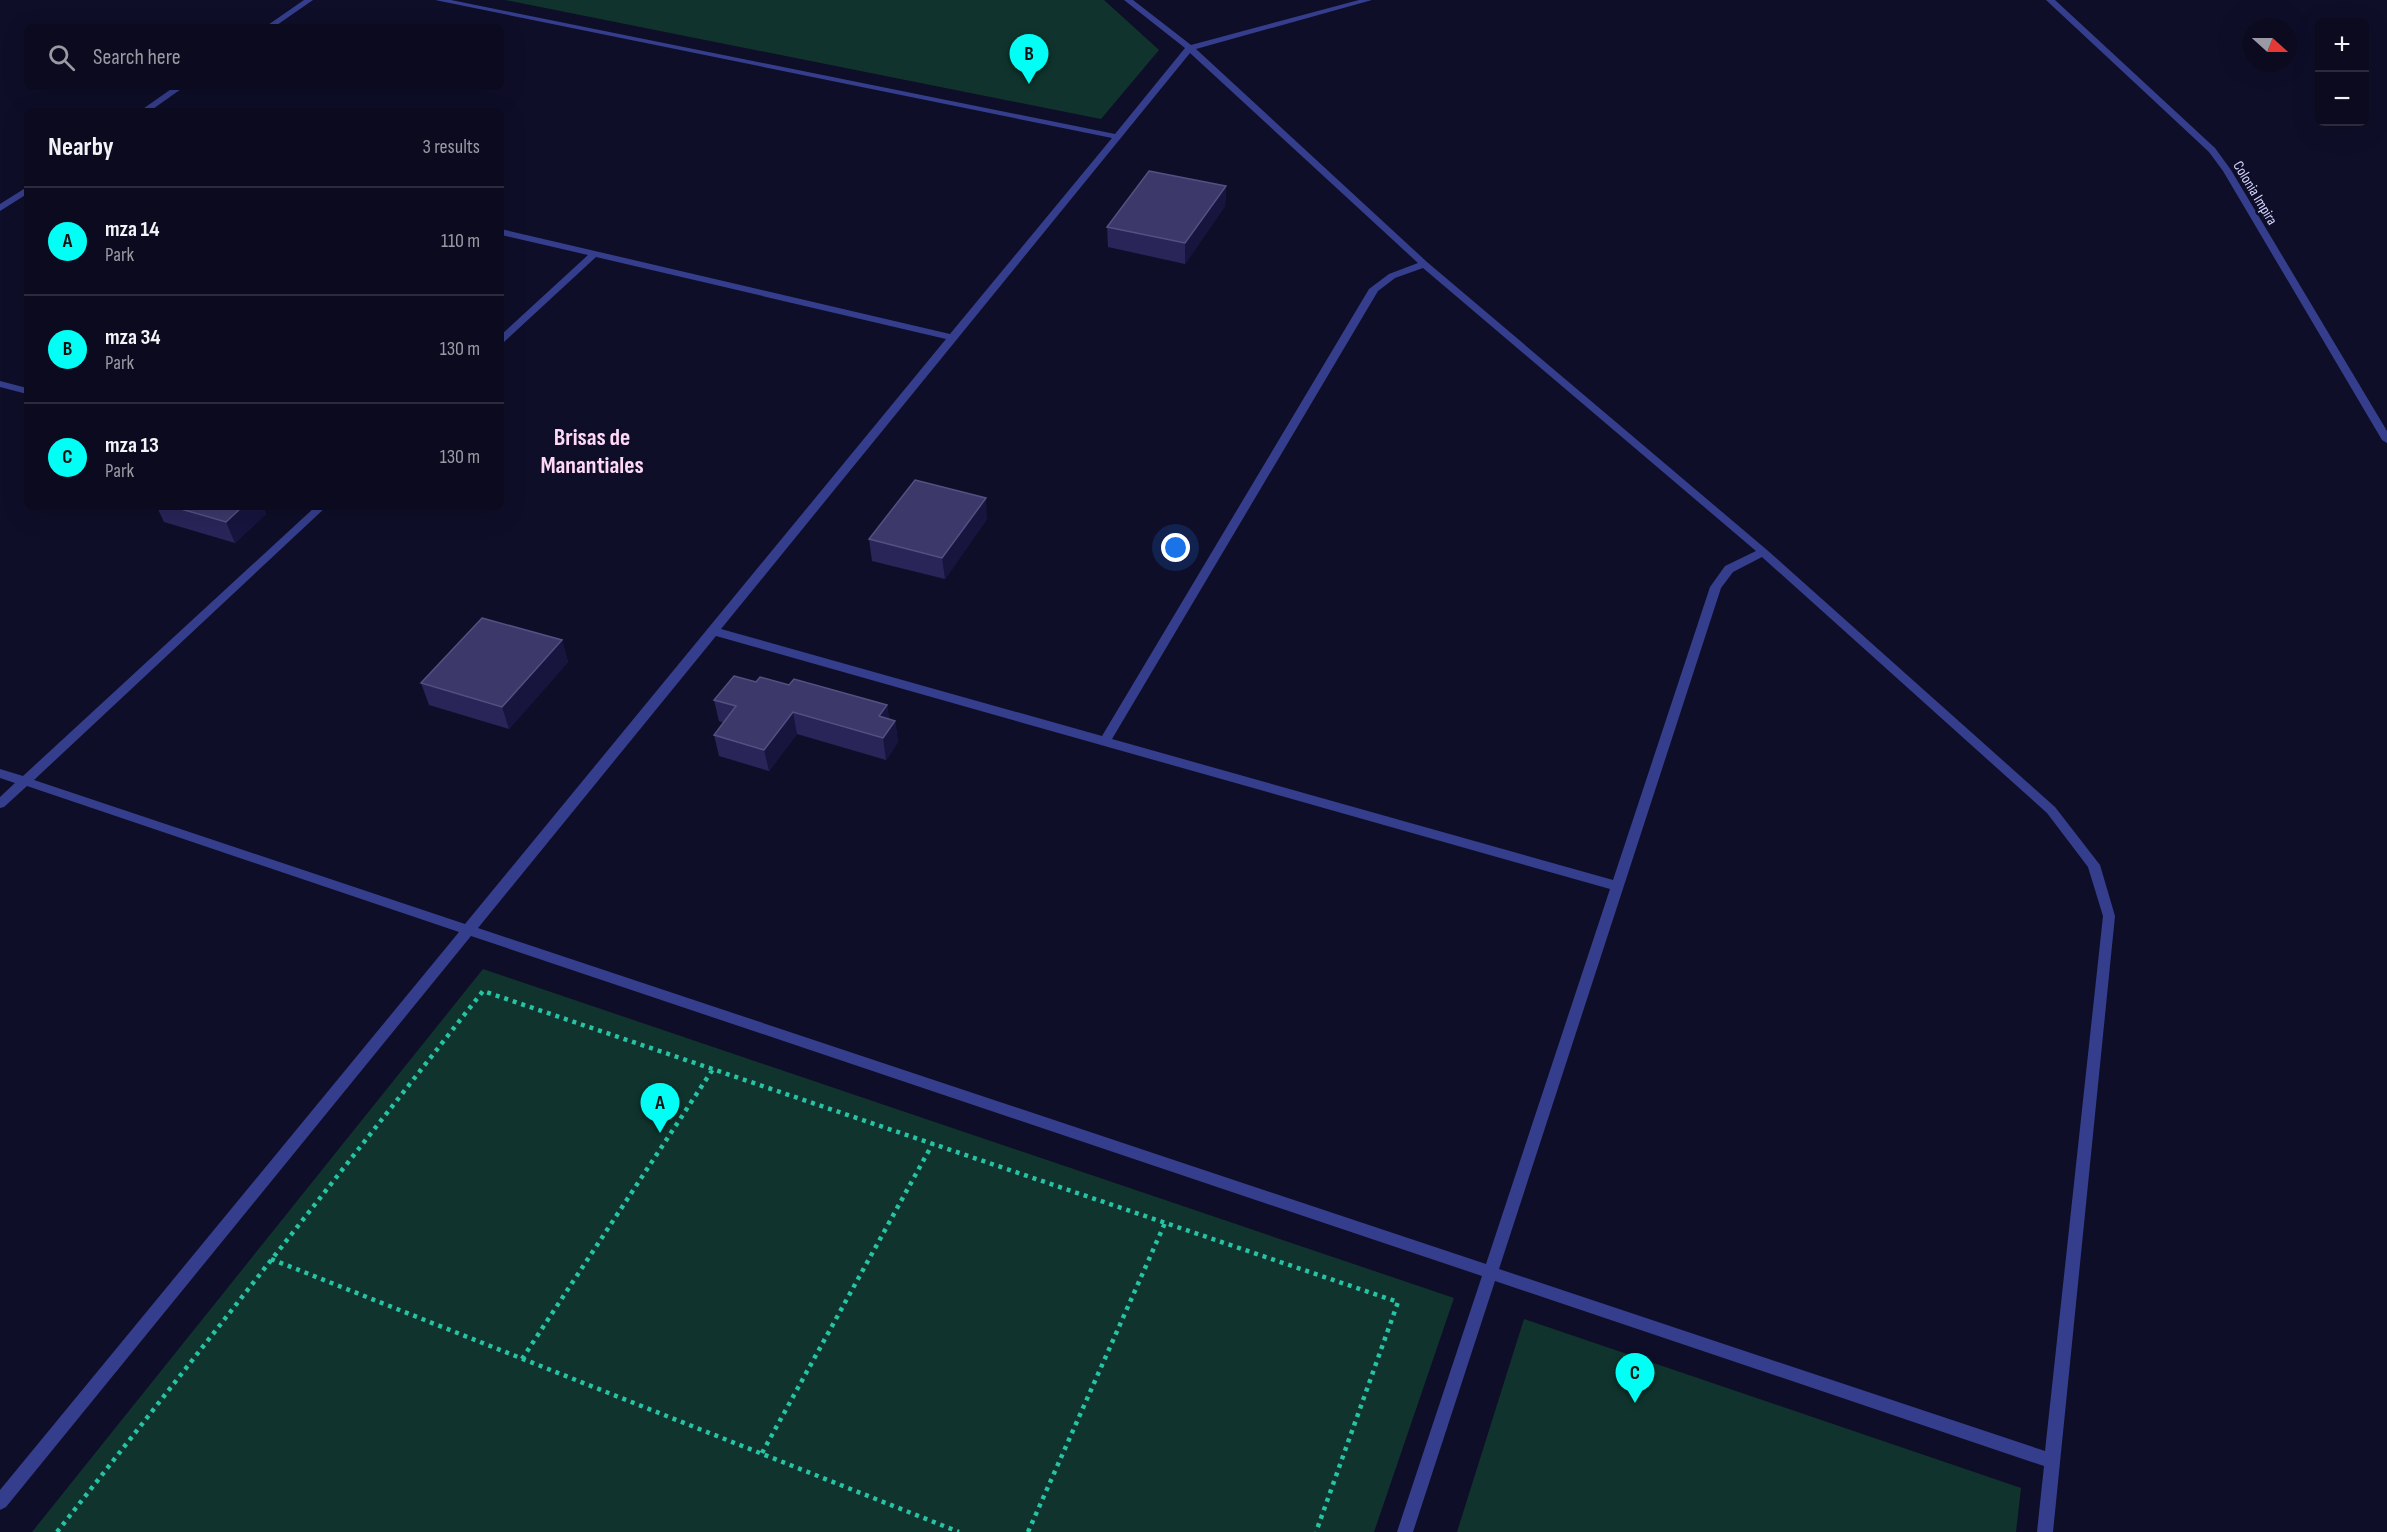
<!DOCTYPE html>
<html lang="en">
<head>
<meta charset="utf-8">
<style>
  body { margin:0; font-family:"Sofia Sans Condensed",sans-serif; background:#141328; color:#f1f3f6 }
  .controls { position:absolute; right:18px; top:18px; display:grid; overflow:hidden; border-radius:9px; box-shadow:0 6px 24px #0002 }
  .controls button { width:54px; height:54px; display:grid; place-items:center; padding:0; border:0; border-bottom:2px solid #2b2b3d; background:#0b0a1f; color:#f1f3f6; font:30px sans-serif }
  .compass { position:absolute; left:2243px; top:18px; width:54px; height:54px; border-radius:50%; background:#0b0a1f; box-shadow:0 6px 24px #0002; rotate:111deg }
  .you { position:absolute; left:1176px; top:548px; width:21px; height:21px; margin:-15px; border:4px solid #fff; border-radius:50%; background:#1a73e8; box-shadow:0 0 0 9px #1a73e833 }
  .badge { display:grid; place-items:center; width:39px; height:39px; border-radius:50%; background:#02fff6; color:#111; font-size:20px; font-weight:700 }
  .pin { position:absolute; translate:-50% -50px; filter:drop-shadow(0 2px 3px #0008) }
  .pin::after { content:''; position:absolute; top:32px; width:21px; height:18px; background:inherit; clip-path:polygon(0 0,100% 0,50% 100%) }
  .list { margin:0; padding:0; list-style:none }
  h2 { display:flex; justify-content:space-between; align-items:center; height:78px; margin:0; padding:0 24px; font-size:26px }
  h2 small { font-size:20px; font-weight:400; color:#9a9aa4 }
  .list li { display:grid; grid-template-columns:39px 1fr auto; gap:18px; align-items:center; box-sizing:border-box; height:108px; padding:0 24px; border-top:2px solid #2b2b3d }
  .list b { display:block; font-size:22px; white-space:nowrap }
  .list p { margin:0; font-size:20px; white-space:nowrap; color:#9a9aa4 }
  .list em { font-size:20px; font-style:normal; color:#9a9aa4 }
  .icon { flex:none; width:33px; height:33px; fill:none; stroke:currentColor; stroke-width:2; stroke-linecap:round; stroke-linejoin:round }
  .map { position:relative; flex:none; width:2387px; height:1532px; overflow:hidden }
  .search { position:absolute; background:#0b0a1f; box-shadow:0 6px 24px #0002; left:24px; top:24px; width:480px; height:66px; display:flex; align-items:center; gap:15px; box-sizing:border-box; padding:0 21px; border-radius:9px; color:#9a9aa4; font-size:22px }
  .panel { position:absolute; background:#0b0a1f; box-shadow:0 6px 24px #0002; left:24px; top:108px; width:480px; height:402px; border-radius:9px }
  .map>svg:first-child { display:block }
  .green { fill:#10342d }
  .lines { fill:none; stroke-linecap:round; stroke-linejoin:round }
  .path { stroke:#26c3a4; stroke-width:4.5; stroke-dasharray:4 5; stroke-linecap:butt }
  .minor { fill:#353e8c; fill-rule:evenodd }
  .wall { fill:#292559 }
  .shaded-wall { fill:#17143e }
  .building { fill:#3c386a; stroke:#545182; stroke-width:1.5 }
  .labels { text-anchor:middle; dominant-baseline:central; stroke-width:5; stroke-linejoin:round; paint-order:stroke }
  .far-street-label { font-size:15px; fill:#d6d7ff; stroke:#0f0e29 }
  .district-label { font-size:24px; font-weight:bold; fill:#ffd8f6; stroke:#0f0e29 }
</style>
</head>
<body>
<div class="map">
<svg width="2387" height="1532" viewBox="0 0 2387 1532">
  <rect width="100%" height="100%" fill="#0f0e29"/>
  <!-- green -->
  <path class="green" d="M505,0H1104L1159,50L1101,119Z
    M483,969L1454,1298L1374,1532H32Z
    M1524,1319L2021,1488L2016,1532H1457Z"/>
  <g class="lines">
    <!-- path -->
    <path class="path" d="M271,1259L959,1532
      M522,1359L713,1069
      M762,1453L933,1143
      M57,1532L483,991L1398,1302L1316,1532
      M1028,1532L1165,1223"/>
    <!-- minor -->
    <path class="minor" d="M304,0H313L274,27H265Z
      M435,0H451L1115,134L1185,48L1124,0H1133L1191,45L1359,0H1372L1196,49L1427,262L1767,550L2055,807L2100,865L2115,916L2053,1532H2037L2044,1466L1495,1281L1413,1532H1397L1482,1276L471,936L6,1507L0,1510V1490L459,932L27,786L4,807L0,808V797L15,783L0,778V769L23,776L315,507H326L34,780L465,924L946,339L596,257L504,342L501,343V335L588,255L501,235V229L950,334L1112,138ZM1190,53L1418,263L1389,274L1369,289L1102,736L721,629ZM1423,268L1756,551L1725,566L1710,587L1613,880L1112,739L1378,291L1395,278ZM1762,557L2047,813L2088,867L2103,916L2045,1451L1499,1269L1721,588L1733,572ZM716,636L1610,889L1486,1264L478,928Z
      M2046,0H2055L2215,148L2231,170L2387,431V443L2382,440L2223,171L2209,152Z
      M174,87H184L150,111H140Z
      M27,187V194L0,211V204Z
      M0,381L27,388V394L0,387Z"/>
  </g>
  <!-- wall -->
  <path class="wall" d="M1226,186L1225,206L1185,264L1108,247L1107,227Z
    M157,507H263L266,514L235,543L164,522Z
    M987,519L945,579L872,561L869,539Z
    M562,640L568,662L509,729L429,705L421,683Z
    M789,685L887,705L889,719L895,721L898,742L886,760L797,734L769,771L719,756L714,735L724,723L719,721L714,700Z"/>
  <!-- shaded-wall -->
  <path class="shaded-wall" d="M1226,186L1225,206L1185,264V243Z
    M986,498L987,519L945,579L942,558Z
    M242,507H263L266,514L235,543L226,522Z
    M562,640L568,662L509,729L502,707Z
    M887,705L890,727L879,716Z
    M793,712L797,734L769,771L764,750Z
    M895,721L898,742L886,760L883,738Z"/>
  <!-- building -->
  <path class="building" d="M1149,171L1226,186L1185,243L1107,227Z
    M915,480L986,498L942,558L869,539Z
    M174,507H242L226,522Z
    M482,618L562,640L502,707L421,683Z
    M734,676L756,682L760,677L789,685L794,679L887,705L879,716L895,721L883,738L793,712L764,750L714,735L736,706L714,700Z"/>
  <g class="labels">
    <!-- far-street labels -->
    <g class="far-street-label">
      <text transform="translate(2255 193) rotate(59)">Colonia Impira</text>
    </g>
    <!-- district labels -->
    <g class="district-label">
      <text x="592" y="437">Brisas de<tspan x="592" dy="28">Manantiales</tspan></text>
    </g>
  </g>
</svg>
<div class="controls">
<button>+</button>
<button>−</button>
</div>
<svg class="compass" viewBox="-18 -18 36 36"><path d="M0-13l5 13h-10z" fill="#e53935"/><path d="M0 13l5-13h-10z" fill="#9a9aa4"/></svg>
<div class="you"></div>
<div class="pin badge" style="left:660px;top:1133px">A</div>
<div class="pin badge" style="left:1029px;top:84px">B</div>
<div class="pin badge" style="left:1635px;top:1403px">C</div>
<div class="search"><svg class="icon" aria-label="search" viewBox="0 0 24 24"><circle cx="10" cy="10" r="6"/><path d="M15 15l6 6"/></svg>Search here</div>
<section class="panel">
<h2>Nearby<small>3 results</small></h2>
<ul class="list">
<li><span class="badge">A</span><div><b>mza 14</b><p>Park</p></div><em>110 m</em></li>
<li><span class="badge">B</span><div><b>mza 34</b><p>Park</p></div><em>130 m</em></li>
<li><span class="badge">C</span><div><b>mza 13</b><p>Park</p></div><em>130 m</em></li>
</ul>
</section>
</div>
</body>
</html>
